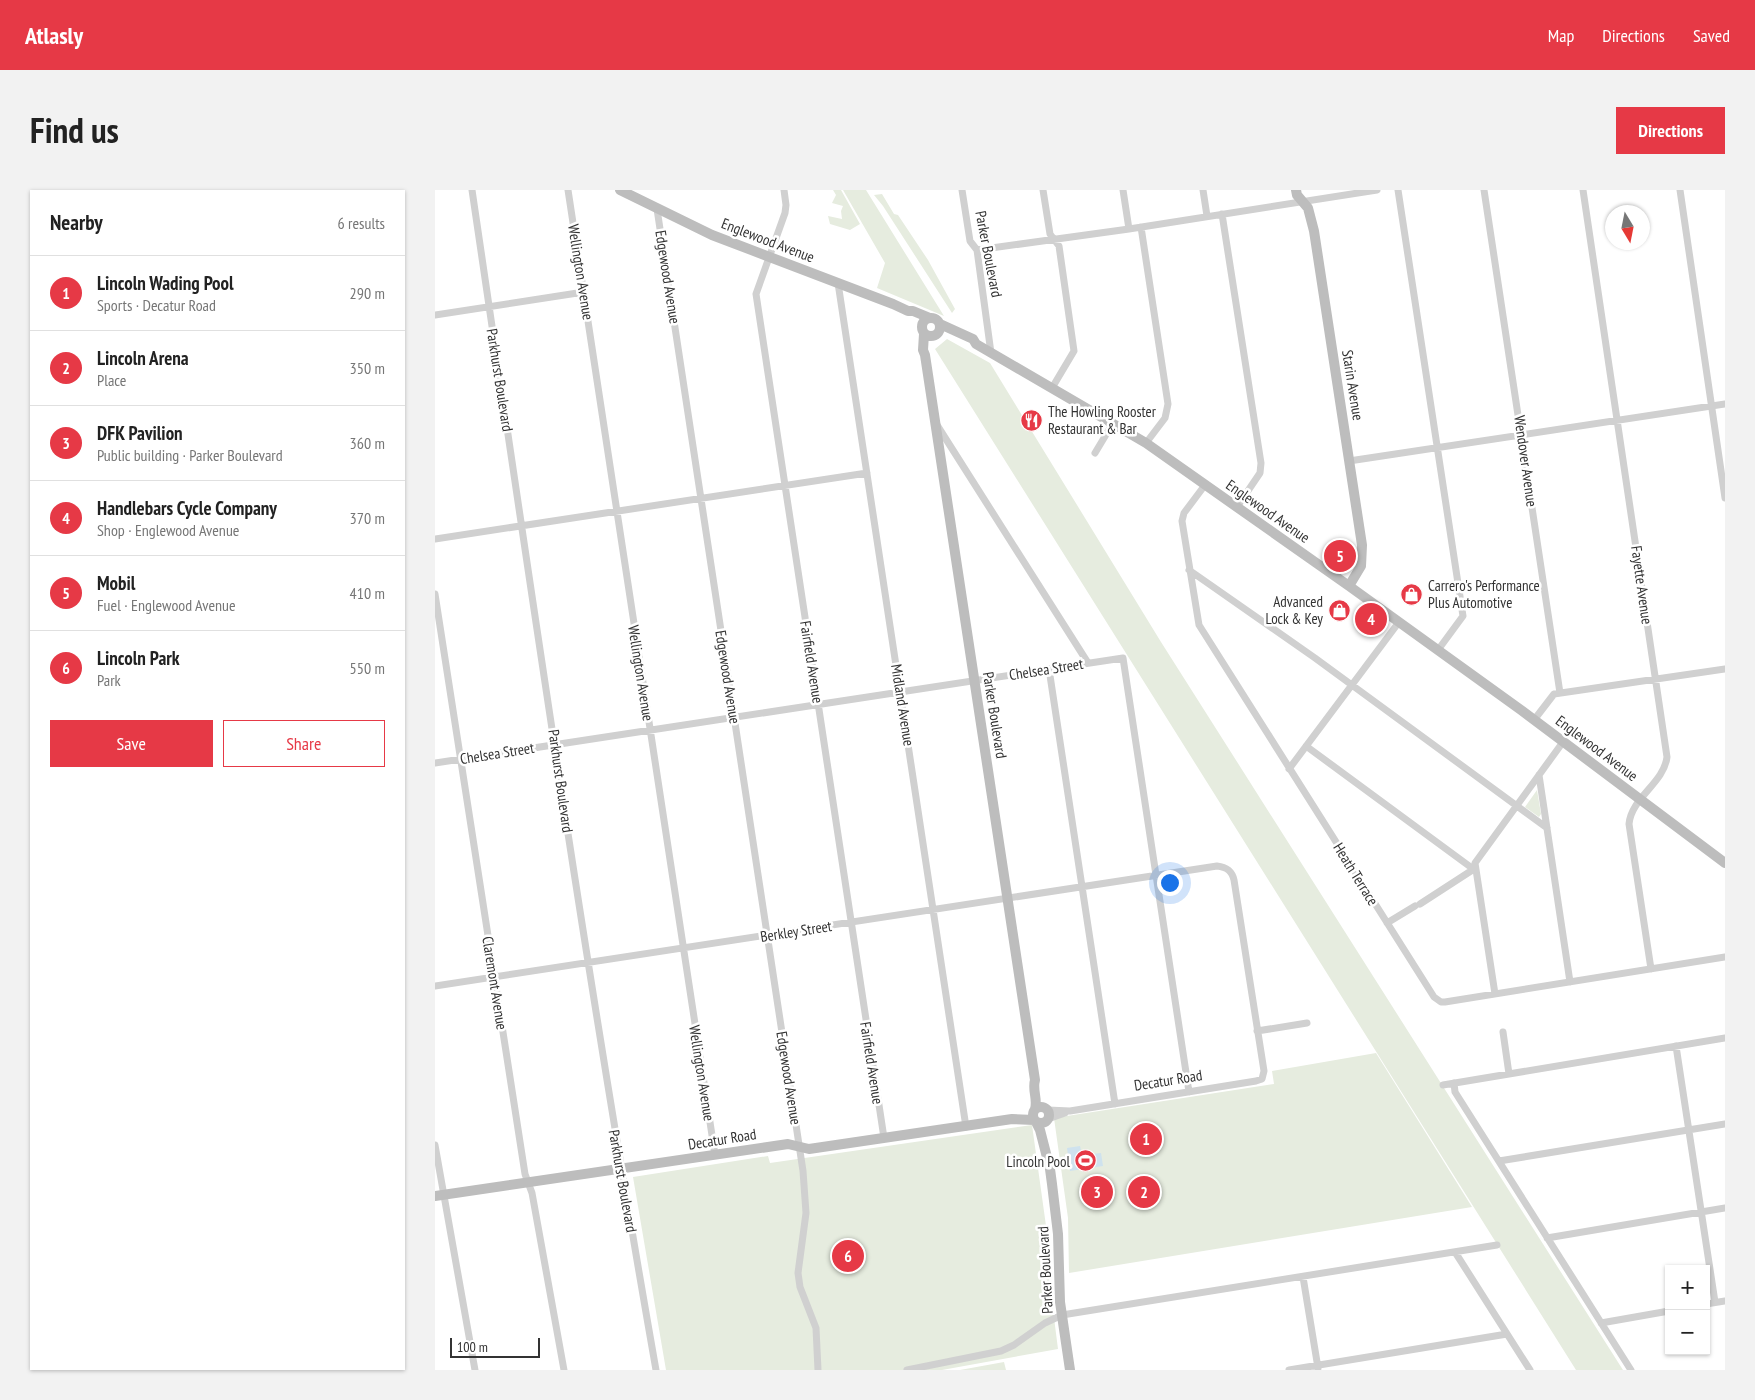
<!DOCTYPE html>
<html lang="en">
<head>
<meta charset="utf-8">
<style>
  body { margin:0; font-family:"PT Sans Narrow",sans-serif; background:#f2f2f2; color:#222 }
  .controls { position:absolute; right:15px; bottom:15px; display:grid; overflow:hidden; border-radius:0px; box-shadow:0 1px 4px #0004 }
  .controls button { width:45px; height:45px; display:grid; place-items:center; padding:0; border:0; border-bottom:1px solid #e0e0e0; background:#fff; color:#222; font:25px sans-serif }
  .compass { position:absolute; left:1170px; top:15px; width:45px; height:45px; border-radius:50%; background:#fff; box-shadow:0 1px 4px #0004; rotate:170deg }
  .scale { position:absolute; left:15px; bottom:12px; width:90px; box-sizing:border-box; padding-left:5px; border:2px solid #333; border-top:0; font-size:14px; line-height:18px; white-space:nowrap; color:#333; -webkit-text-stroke:4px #fff; paint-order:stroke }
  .you { position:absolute; left:734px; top:692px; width:18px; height:18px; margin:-12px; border:4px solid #fff; border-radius:50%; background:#1a73e8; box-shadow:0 0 0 8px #1a73e833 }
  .badge { display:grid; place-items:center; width:32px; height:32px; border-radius:50%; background:#e63946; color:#fff; font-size:16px; font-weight:700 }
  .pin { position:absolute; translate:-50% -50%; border:2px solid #fff; box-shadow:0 1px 5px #0006 }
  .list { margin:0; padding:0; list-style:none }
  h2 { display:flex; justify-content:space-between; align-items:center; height:65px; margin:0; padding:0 20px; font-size:21px }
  h2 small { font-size:16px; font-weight:400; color:#767676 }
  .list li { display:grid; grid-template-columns:32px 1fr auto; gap:15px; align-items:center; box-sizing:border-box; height:75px; padding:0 20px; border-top:1px solid #e0e0e0 }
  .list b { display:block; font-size:19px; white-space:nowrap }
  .list p { margin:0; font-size:16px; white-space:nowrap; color:#767676 }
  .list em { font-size:16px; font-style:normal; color:#767676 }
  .actions { display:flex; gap:10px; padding:15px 20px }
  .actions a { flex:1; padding:11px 0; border:1px solid #e63946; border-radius:0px; text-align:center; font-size:18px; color:#e63946 }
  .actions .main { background:#e63946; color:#fff }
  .map { position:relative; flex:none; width:1290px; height:1180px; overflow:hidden; border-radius:0px }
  header { display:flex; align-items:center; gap:30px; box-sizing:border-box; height:70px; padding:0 25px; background:#e63946; color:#fff }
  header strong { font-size:24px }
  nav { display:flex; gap:28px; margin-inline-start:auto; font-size:18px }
  .intro { display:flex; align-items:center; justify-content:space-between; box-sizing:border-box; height:120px; padding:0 30px }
  h1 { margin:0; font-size:35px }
  .button { padding:12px 22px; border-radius:0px; background:#e63946; color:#fff; font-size:18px; font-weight:700 }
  main { display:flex; gap:30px; padding:0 30px }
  aside { flex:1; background:#fff; border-radius:0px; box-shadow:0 1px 4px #0004 }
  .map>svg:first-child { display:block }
  .green { fill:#e6ecdf }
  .water { fill:#cfe2ee }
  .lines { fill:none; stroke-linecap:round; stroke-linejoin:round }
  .street { stroke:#d0d0d0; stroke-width:7 }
  .secondary { stroke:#bdbdbd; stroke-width:10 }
  .labels { text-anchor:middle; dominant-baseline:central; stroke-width:5; stroke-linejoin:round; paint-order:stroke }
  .street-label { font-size:15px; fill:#333; stroke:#fff }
  .poi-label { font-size:15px; fill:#333; stroke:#fff; text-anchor:start }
</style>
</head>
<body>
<header>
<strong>Atlasly</strong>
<nav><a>Map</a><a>Directions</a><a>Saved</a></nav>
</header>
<div class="intro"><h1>Find us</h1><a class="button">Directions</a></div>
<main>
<aside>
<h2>Nearby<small>6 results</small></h2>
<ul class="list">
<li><span class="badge">1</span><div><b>Lincoln Wading Pool</b><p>Sports · Decatur Road</p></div><em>290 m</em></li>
<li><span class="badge">2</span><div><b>Lincoln Arena</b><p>Place</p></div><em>350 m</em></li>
<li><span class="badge">3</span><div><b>DFK Pavilion</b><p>Public building · Parker Boulevard</p></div><em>360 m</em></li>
<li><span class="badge">4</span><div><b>Handlebars Cycle Company</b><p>Shop · Englewood Avenue</p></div><em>370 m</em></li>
<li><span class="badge">5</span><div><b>Mobil</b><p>Fuel · Englewood Avenue</p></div><em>410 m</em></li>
<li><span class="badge">6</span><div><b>Lincoln Park</b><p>Park</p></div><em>550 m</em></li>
</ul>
<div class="actions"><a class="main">Save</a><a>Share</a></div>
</aside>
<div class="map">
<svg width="1290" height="1180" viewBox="0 0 1290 1180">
  <rect width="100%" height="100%" fill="#fff"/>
  <!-- green -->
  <path class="green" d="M398,0H406L425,34L415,40L395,34L393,26L407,29L406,21L408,16L397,13L401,5Z
    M408,0H431L509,126L442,98L450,73Z
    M447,4L459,24L463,25L493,70L520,119L517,123L448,16L439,5Z
    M512,149L555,173L726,452L1188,1180H1141L500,159Z
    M1102,600L1106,624L1104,627L1090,617Z
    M941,863L1037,1017L634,1083L633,1028L619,928L839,894L837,881Z
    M597,935L612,1043L614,1089L623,1159L507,1180H231L198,987L333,966L335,973Z
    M569,1172L571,1180H525Z"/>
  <!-- water -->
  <path class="water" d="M710,941H723L725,951L712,955L705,953L698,955L696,946L705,945Z
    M645,956L647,965L666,963L668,976L635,981L632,958Z"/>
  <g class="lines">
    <!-- street -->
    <path class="street" d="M37,0C95,394 152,788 221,1180
      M133,0L280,965
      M349,0L351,15L350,23L321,104L449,948
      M527,0L535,51L542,60L556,163
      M608,0L615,44L624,56L639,161L617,198
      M688,0L694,39
      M768,0L772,26
      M963,0L1028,426L1003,460
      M1049,0L1125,503
      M1148,0L1232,567C1229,593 1196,608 1194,634L1216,779
      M1245,0L1290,308
      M222,19L368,981L371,1023L363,1083L365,1097L381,1138L383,1180
      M787,24L826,273L825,283L802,317
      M706,37L733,214L730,228L711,253
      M542,60L694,39L942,0
      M403,93L531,937
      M0,125L149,102
      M502,235L653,473
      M660,263L678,233
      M914,271L1290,214
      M770,295L749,323L747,331L764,435L999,807L1006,812H1010L1290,767
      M0,349L432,283
      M754,380L880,468L1112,638
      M0,404L90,984L97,1003L129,1180
      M614,479L680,914
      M1099,530L1119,504L1290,479
      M871,556L1041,681
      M0,573L688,468L754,902
      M854,579L964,432
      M1104,585L1135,792
      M985,714L1039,679
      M952,733L980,716
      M0,796L782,676C792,677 797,681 799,690L829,881L827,889L821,891L635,921L613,920
      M1060,804L1040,673L1128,552
      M822,841L872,833
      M1068,842L1074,884
      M1241,856L1280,1112
      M1019,893L1020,902L1196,1180
      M1008,895L1290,848
      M613,929L630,923
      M0,955L40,1180
      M1064,971L1290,934
      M1112,1048L1290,1018
      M1020,1062L1095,1180
      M868,1087L883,1178
      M1271,1114L1290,1111
      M1166,1133L1234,1121
      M472,1180L566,1161L579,1155L610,1133L627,1125L1062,1055
      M854,1180L1072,1144"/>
    <!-- secondary -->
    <path class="secondary" d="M185,0L277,45L458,114L473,121H478L495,128
      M861,0L862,5L873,18L879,41L927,355L926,376L914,396
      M487 137a9 9 0 1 1 18 0a9 9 0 1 1-18 0Z
      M505,134L538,149L541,154L711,253L914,396L1086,520L1290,673
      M489,144L488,160L490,165L600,890C597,900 603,909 600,919
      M598 925a8 8 0 1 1 16 0a8 8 0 1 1-16 0Z
      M601,932L605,940L615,979L617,994L623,1044L625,1112L635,1180
      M0,1006L353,954L374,959L577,929L599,930"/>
  </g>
  <!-- icons -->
  <defs>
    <symbol id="restaurant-disc" viewBox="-11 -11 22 22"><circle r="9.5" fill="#e63946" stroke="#fff"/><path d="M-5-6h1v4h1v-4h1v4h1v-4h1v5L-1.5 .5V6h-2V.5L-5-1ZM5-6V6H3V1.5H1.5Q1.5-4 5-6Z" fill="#fff"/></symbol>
    <symbol id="shop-disc" viewBox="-11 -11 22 22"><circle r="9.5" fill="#e63946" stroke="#fff"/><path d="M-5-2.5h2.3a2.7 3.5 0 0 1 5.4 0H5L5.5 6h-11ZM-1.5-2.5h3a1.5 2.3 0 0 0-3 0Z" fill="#fff"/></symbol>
    <symbol id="stadium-disc" viewBox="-11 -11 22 22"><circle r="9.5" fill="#e63946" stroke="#fff"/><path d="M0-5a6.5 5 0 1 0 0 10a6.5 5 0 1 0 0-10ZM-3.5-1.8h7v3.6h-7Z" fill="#fff"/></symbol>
  </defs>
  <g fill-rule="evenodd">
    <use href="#restaurant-disc" x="584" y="218" width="25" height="25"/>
    <use href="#shop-disc" x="964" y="392" width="25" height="25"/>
    <use href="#shop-disc" x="892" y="408" width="25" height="25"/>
    <use href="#stadium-disc" x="638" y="958" width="25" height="25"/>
  </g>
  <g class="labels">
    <!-- street labels -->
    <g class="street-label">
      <text transform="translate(333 50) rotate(21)">Englewood Avenue</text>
      <text transform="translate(554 64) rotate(79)">Parker Boulevard</text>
      <text transform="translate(146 82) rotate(81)">Wellington Avenue</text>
      <text transform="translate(233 87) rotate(81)">Edgewood Avenue</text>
      <text transform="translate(65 190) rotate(81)">Parkhurst Boulevard</text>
      <text transform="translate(918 195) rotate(81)">Starin Avenue</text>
      <text transform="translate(1091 271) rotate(82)">Wendover Avenue</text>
      <text transform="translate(833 321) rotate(35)">Englewood Avenue</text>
      <text transform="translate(1207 395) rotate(82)">Fayette Avenue</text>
      <text transform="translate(377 472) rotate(81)">Fairfield Avenue</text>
      <text transform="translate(611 479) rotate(-9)">Chelsea Street</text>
      <text transform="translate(206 483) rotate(81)">Wellington Avenue</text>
      <text transform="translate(293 487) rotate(81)">Edgewood Avenue</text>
      <text transform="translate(468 515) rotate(81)">Midland Avenue</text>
      <text transform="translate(560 525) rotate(81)">Parker Boulevard</text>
      <text transform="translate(1162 558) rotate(37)">Englewood Avenue</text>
      <text transform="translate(62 563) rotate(-9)">Chelsea Street</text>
      <text transform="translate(126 591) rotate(82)">Parkhurst Boulevard</text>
      <text transform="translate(921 684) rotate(58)">Heath Terrace</text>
      <text transform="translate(361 741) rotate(-9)">Berkley Street</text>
      <text transform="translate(60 793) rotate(81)">Claremont Avenue</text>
      <text transform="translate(437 873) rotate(81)">Fairfield Avenue</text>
      <text transform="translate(267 883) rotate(81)">Wellington Avenue</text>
      <text transform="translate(354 888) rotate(81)">Edgewood Avenue</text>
      <text transform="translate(733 890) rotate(-9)">Decatur Road</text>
      <text transform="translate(287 949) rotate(-9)">Decatur Road</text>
      <text transform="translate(188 991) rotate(80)">Parkhurst Boulevard</text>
      <text transform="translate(610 1080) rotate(-93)">Parker Boulevard</text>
    </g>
    <!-- poi labels -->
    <g class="poi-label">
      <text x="613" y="221">The Howling Rooster<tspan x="613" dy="17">Restaurant &amp; Bar</tspan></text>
      <text x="993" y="395">Carrero's Performance<tspan x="993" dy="17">Plus Automotive</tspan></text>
      <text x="888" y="411" text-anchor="end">Advanced<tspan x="888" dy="17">Lock &amp; Key</tspan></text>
      <text x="635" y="971" text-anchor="end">Lincoln Pool</text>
    </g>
  </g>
</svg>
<div class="controls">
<button>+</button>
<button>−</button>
</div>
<svg class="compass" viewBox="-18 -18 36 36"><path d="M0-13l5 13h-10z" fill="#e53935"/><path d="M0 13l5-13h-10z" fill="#767676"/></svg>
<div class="scale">100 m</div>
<div class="you"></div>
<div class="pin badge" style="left:711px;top:949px">1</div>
<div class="pin badge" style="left:709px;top:1002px">2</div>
<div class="pin badge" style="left:662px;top:1002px">3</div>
<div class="pin badge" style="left:936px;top:429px">4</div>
<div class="pin badge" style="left:905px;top:366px">5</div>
<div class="pin badge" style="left:413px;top:1066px">6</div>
</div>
</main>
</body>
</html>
